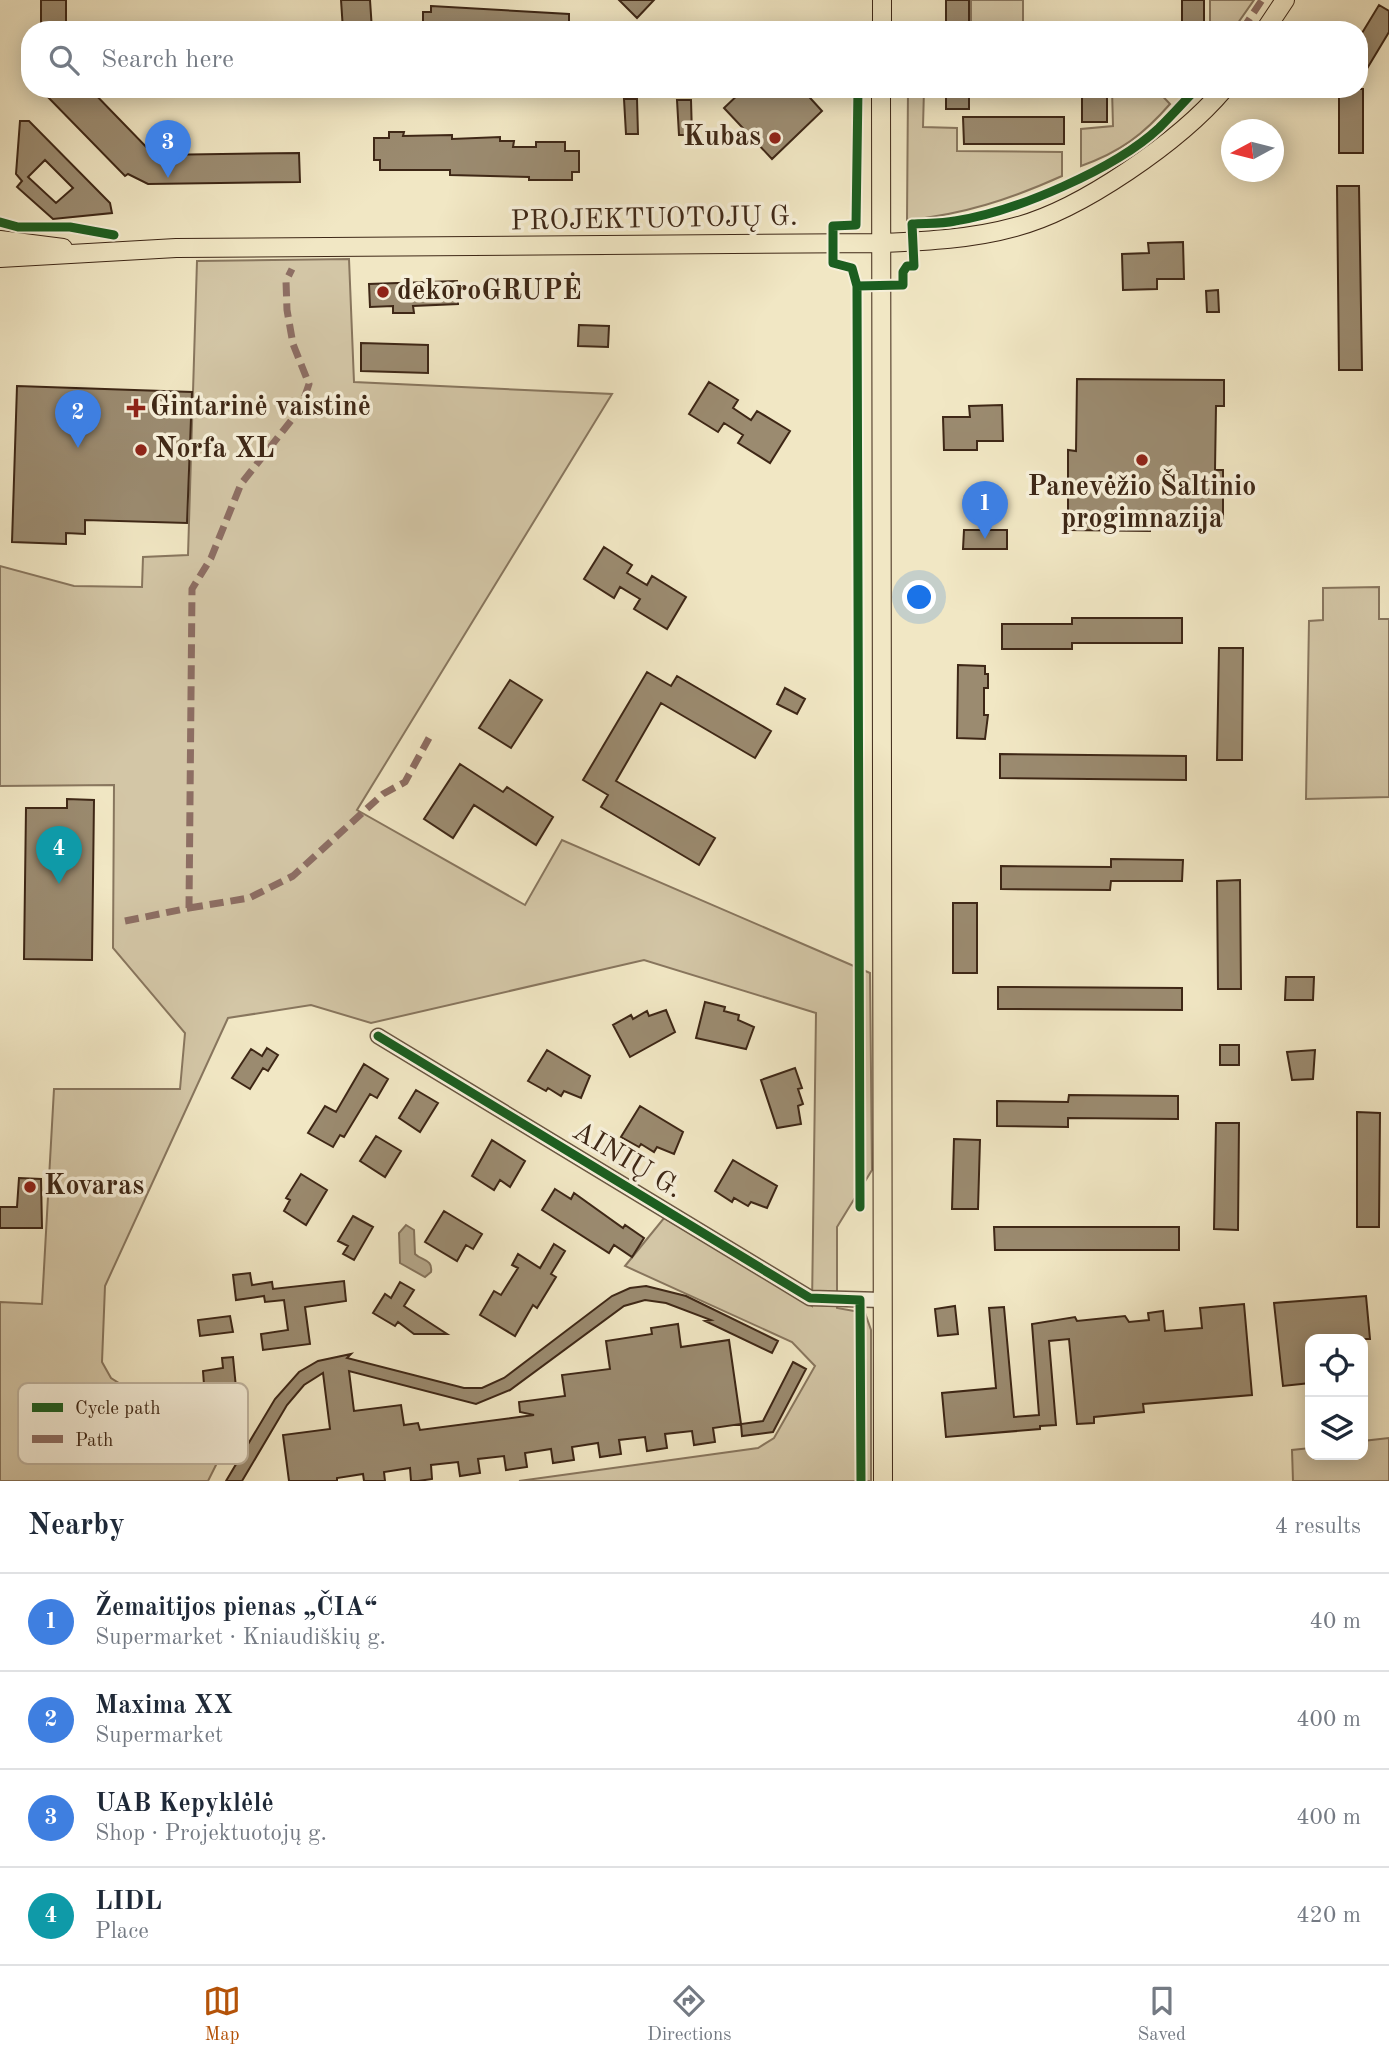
<!DOCTYPE html>
<html lang="en">
<head>
<meta charset="utf-8">
<style>
  body { margin:0; font-family:"Old Standard TT",serif; background:#f2f2f3; color:#1f2937 }
  .controls { position:absolute; right:21px; bottom:21px; display:grid; overflow:hidden; border-radius:14px; box-shadow:0 4px 18px #0003 }
  .controls button { width:63px; height:63px; display:grid; place-items:center; padding:0; border:0; border-bottom:2px solid #e0e1e3; background:#fff; color:#1f2937; font:35px sans-serif }
  .compass { position:absolute; left:1221px; top:119px; width:63px; height:63px; border-radius:50%; background:#fff; box-shadow:0 4px 18px #0003; rotate:263deg }
  .you { position:absolute; left:920px; top:598px; width:24px; height:24px; margin:-18px; border:5px solid #fff; border-radius:50%; background:#1a73e8; box-shadow:0 0 0 10px #1a73e833 }
  .badge { display:grid; place-items:center; width:46px; height:46px; border-radius:50%; background:#b45309; color:#fff; font-size:23px; font-weight:700 }
  .pin { position:absolute; translate:-50% -58px; filter:drop-shadow(0 2px 4px #0008) }
  .pin::after { content:''; position:absolute; top:37px; width:24px; height:21px; background:inherit; clip-path:polygon(0 0,100% 0,50% 100%) }
  .list { margin:0; padding:0; list-style:none }
  h2 { display:flex; justify-content:space-between; align-items:center; height:91px; margin:0; padding:0 28px; font-size:30px }
  h2 small { font-size:23px; font-weight:400; color:#747a83 }
  .list li { display:grid; grid-template-columns:46px 1fr auto; gap:21px; align-items:center; box-sizing:border-box; height:98px; padding:0 28px; border-top:2px solid #e0e1e3 }
  .list b { display:block; font-size:26px; white-space:nowrap }
  .list p { margin:0; font-size:23px; white-space:nowrap; color:#747a83 }
  .list em { font-size:23px; font-style:normal; color:#747a83 }
  .icon { flex:none; width:38px; height:38px; fill:none; stroke:currentColor; stroke-width:2; stroke-linecap:round; stroke-linejoin:round }
  .map { position:relative; flex:none; width:1389px; height:1481px; overflow:hidden }
  .search { position:absolute; background:#fff; box-shadow:0 4px 18px #0003; left:21px; right:21px; top:21px; height:77px; display:flex; align-items:center; gap:18px; box-sizing:border-box; padding:0 24px; border-radius:28px; color:#747a83; font-size:26px }
  .sheet { height:483px; background:#fff }
  nav { display:flex; justify-content:space-around; align-items:center; box-sizing:border-box; height:98px; border-top:2px solid #e0e1e3; background:#fff; font-size:19px; color:#747a83 }
  nav a { display:grid; justify-items:center; gap:4px }
  nav .on { color:#b45309 }
  .map>svg:first-child { display:block }
  .green { fill:#d3c6a6; stroke:#88765e; stroke-width:2 }
  .water { fill:#b4a689; stroke:#85735b; stroke-width:2 }
  .building { fill:#9b8b70; stroke:#3e2716; stroke-width:2; fill-rule:evenodd }
  .lines { fill:none; stroke-linecap:round; stroke-linejoin:round }
  .minor-casing { stroke:#6b5742; stroke-width:17 }
  .major-casing { stroke:#3e2716; stroke-width:20 }
  .minor { stroke:#f6efd9; stroke-width:14 }
  .major { stroke:#f1e7c4; stroke-width:18 }
  .quiet { stroke:#8d6e63; stroke-width:7; stroke-dasharray:14 7; stroke-linecap:butt }
  .cycleway-casing { stroke:#f6efd9; stroke-width:13 }
  .cycleway { stroke:#1b5e20; stroke-width:9 }
  .poi-dot { fill:#8f2418; stroke:#f6efd9; stroke-width:2.5 }
  .labels { text-anchor:middle; dominant-baseline:central; stroke-width:7; stroke-linejoin:round; paint-order:stroke }
  .poi-label { font-size:28px; font-weight:bold; fill:#3e2716; stroke:#f6efd9; text-anchor:start }
  .street-label { font-size:28px; fill:#3e2716; stroke:#f6efd9 }
  .key { fill:#f6efd9; stroke:#bfb39e; stroke-width:2 }
  .key-label { font-size:19px; fill:#3e2716 }
</style>
</head>
<body>
<div class="map">
<svg width="1389" height="1481" viewBox="0 0 1389 1481">
  <rect width="100%" height="100%" fill="#f1e7c4"/>
  <filter id="stains"><feTurbulence type="fractalNoise" baseFrequency=".00286" numOctaves="4"/><feColorMatrix values="0 0 0 0 .2 0 0 0 0 .09 0 0 0 0 .02 0 0 0 .5 -.17"/></filter>
  <radialGradient id="worn" r=".72"><stop offset=".6" stop-color="#630" stop-opacity="0"/><stop offset="1" stop-color="#630" stop-opacity=".3"/></radialGradient>
  <!-- green -->
  <path class="green" d="M971,0H1023V30H971Z
    M1210,0H1254L1233,30H1210Z
    M908,89H924L923,127L957,128V151L1062,152V176C1011,199 962,215 907,220Z
    M1112,89H1156L1170,104C1143,135 1120,152 1081,166V129L1113,126Z
    M349,259L354,382L612,394L357,810L525,905L562,840L870,973L872,1170L837,1227V1308L865,1313L871,1330V1481H519L758,1448L774,1438L815,1366L792,1342L625,1266L664,1218L812,1306L816,1013L644,960L371,1023L311,1005L228,1018L105,1286L102,1362L111,1378L224,1449L208,1481H0V1302L42,1304L54,1089H180L185,1033L113,948L114,785L0,786V566L74,586L142,587L143,557L188,555L197,261Z
    M1379,587V619H1389V797L1306,799L1309,621L1323,620V588Z
    M1389,1438V1481H1293L1292,1450L1310,1448V1455H1363V1441Z"/>
  <!-- water -->
  <path class="water" d="M406,1225L414,1230L415,1254C422,1261 433,1259 431,1272L425,1277L400,1263L399,1233Z"/>
  <!-- building -->
  <path class="building" d="M41,0H66V30H41Z
    M341,0H370L372,30H343Z
    M619,0H654L637,18Z
    M946,0H969V30H946Z
    M1182,0H1204V30H1182Z
    M1379,5L1389,11V32L1359,82V38Z
    M431,6L569,14V30H423V12H431Z
    M40,89H90L154,155L299,153L300,182L148,184L128,174L125,176Z
    M744,89H802L822,111L772,159L724,108Z
    M946,89H969V109H946Z
    M1082,89H1107V122H1082Z
    M1339,89H1363V153H1339Z
    M624,99H637L638,134H626Z
    M677,100H691L692,135H679Z
    M963,117H1064V144H964Z
    M20,121H29L110,203L112,213L53,219L17,187L22,181L16,174ZM45,160L73,188L56,203L28,177Z
    M389,132H404L403,136L452,135V139L500,137V141H514L513,147H536V142H565V151H579V172H572V180H529V177L450,175V170H380V160H374V138H389Z
    M1337,186H1359L1362,370H1339Z
    M1183,242L1184,279H1157V289L1123,290L1122,254L1149,253L1148,243Z
    M457,281L458,304L413,306L414,313H393V306L370,307L369,284Z
    M1218,290L1219,312H1207L1206,291Z
    M579,325L609,326L608,347L578,346Z
    M361,343L428,345V373L361,371Z
    M1077,379L1224,380V406H1216L1215,470H1223V519L1150,518V531L1068,530V450L1076,451Z
    M709,382L738,400L733,408L751,420L757,411L790,431L770,463L738,443L743,435L724,423L718,432L689,414Z
    M17,386L192,392L187,523L85,520V534L66,533V544L12,542Z
    M1002,405L1003,441H977V450H944L943,417H970L969,406Z
    M964,530H1007V549H963Z
    M604,547L632,565L627,573L647,585L652,576L686,597L667,629L634,609L640,599L620,587L614,598L584,579Z
    M1072,618H1182V643H1072V649H1002V624H1072Z
    M1219,648H1243L1242,760H1217Z
    M958,665L985,666V674H988V688H984V715H988L985,739L957,738Z
    M647,672L671,686L677,676L771,731L755,758L661,703L616,781L715,838L699,865L601,807L608,795L583,780Z
    M510,680L542,700L511,748L479,728Z
    M785,688L805,699L797,714L777,704Z
    M1000,754L1186,756V780L1000,778Z
    M460,764L503,792L507,787L553,817L536,845L474,805L453,838L424,819Z
    M67,799L94,800L92,960L24,959L26,808H67Z
    M1111,859L1183,860L1182,881H1111L1110,890L1001,889V866L1111,867Z
    M1240,880L1241,989H1218L1217,881Z
    M953,903H977V973H953Z
    M1286,977H1314L1313,1000H1285Z
    M998,987L1182,988V1010L998,1009Z
    M705,1002L725,1007L724,1011L739,1015L738,1020L754,1027L746,1049L696,1038Z
    M666,1010L675,1032L630,1057L613,1025L631,1015L633,1019L647,1011L649,1016Z
    M1220,1045H1239V1065H1220Z
    M267,1048L278,1055L268,1071L263,1068L250,1089L232,1078L251,1049L262,1056Z
    M547,1050L590,1076L581,1098L564,1091L561,1096L548,1088L546,1091L528,1081Z
    M1315,1050L1313,1079L1292,1080L1287,1052Z
    M364,1064L388,1079L377,1098L370,1094L344,1137L340,1135L333,1147L308,1133L325,1106L336,1112Z
    M795,1068L802,1088L798,1089L803,1104L798,1106L801,1124L777,1128L761,1080Z
    M416,1090L438,1103L420,1132L399,1118Z
    M1069,1095L1178,1096V1119L1068,1118V1127L997,1126V1101L1068,1102Z
    M640,1106L683,1132L674,1154L657,1147L654,1152L641,1144L639,1147L621,1137Z
    M1357,1112L1380,1113L1379,1227H1357Z
    M1216,1123H1239L1238,1230L1214,1229Z
    M376,1136L401,1151L385,1177L360,1161Z
    M954,1139L980,1140L978,1209H952Z
    M492,1140L525,1161L510,1187L500,1180L494,1190L472,1176Z
    M733,1160L777,1186L767,1208L751,1202L748,1206L734,1198L732,1202L715,1191Z
    M301,1174L327,1190L306,1225L284,1211L290,1200L286,1198Z
    M19,1178L41,1179L42,1228H0V1207H17Z
    M555,1189L571,1199L574,1193L623,1228L625,1225L644,1238L632,1257L614,1245L609,1253L542,1210Z
    M444,1211L482,1234L473,1249L466,1245L457,1261L425,1242Z
    M353,1216L373,1227L354,1260L343,1254L348,1246L338,1241Z
    M994,1227H1179V1250H995Z
    M554,1244L565,1251L551,1274L556,1277L537,1308L533,1305L515,1336L480,1315L494,1291L501,1295L518,1268L512,1265L518,1254L540,1268Z
    M250,1273L252,1285L272,1282L273,1289L344,1281L346,1301L305,1307L310,1344L263,1350L261,1334L288,1330L284,1300L265,1302L264,1296L236,1300L233,1275Z
    M400,1282L414,1290L404,1306L447,1334H414L398,1322L395,1326L373,1313L385,1294L391,1298Z
    M646,1286L686,1296L778,1341L772,1353L705,1321L711,1320L666,1303L645,1300L624,1306L510,1390L476,1404L349,1371L354,1411L401,1405L404,1425L418,1423L420,1430L534,1415L520,1412L519,1402L565,1396L562,1375L610,1369L606,1341L652,1334L651,1328L678,1324L681,1347L729,1340L741,1424L713,1428L715,1442L694,1445L692,1431L665,1434L667,1448L647,1451L645,1437L619,1440L621,1454L600,1457L598,1443L572,1447L574,1460L553,1463L551,1449L525,1453L527,1467L506,1470L504,1456L478,1459L480,1473L460,1476L458,1462L431,1465L432,1479L418,1481H411L410,1468L384,1472L385,1481H364L363,1474L337,1478V1481H289L283,1435L330,1429L323,1373L304,1385L287,1405L242,1481H226L275,1399L299,1372L318,1361L351,1354L347,1358L464,1388H482L504,1378L612,1296L630,1288Z
    M1366,1296L1370,1339H1310V1383L1283,1386L1274,1303Z
    M1244,1304L1252,1395L1143,1404L1144,1412L1094,1417V1423L1077,1424L1069,1339L1049,1341L1056,1425L1040,1426V1429L946,1437L942,1393L996,1388L989,1308L1004,1307L1014,1417L1039,1415L1032,1324L1075,1317L1077,1321L1125,1316L1129,1322L1149,1320L1148,1313L1163,1311L1165,1331L1202,1328L1200,1308Z
    M955,1306L958,1334L938,1336L935,1309Z
    M230,1316L233,1332L200,1336L198,1320Z
    M233,1357L237,1398L227,1399L225,1383L204,1385L203,1371L223,1368L222,1358Z
    M793,1362L806,1369L773,1432L742,1436L741,1424L763,1421Z"/>
  <g class="lines">
    <defs>
      <path id="minor" d="M378,1036L810,1298L882,1300"/>
      <path id="major" d="M882,30V0
        M1265,30L1285,0
        M881,89L883,1481
        M0,240L63,248
        M0,258L176,248L882,243C926,241 972,239 1015,227C1081,210 1180,141 1224,89"/>
    </defs>
    <!-- minor casing -->
    <use href="#minor" class="minor-casing"/>
    <!-- major casing -->
    <use href="#major" class="major-casing"/>
    <!-- minor -->
    <use href="#minor" class="minor"/>
    <!-- major -->
    <use href="#major" class="major"/>
    <!-- quiet -->
    <path class="quiet" d="M1242,30L1262,0
      M189,908L249,898L293,876L383,794L405,782L429,738
      M125,921L189,908L192,589L211,558L241,484L301,408L309,384L293,344L287,310L286,281L292,269"/>
    <defs>
      <path id="cycleway" d="M858,89L856,225L833,226V263L852,268L857,286L860,1207
        M0,222L18,227H70L114,235
        M857,286L903,285V272L907,266H914L912,224C926,223 941,224 955,221C1015,212 1115,169 1159,128C1172,115 1184,102 1196,89
        M378,1036L810,1298L860,1300L861,1481"/>
    </defs>
    <!-- cycleway casing -->
    <use href="#cycleway" class="cycleway-casing"/>
    <!-- cycleway -->
    <use href="#cycleway" class="cycleway"/>
  </g>
  <!-- markers -->
  <g class="poi-dot">
    <circle cx="775" cy="138" r="7"/>
    <circle cx="383" cy="292" r="7"/>
    <path d="M132.5 397.5h7v7h7v7h-7v7h-7v-7h-7v-7h7z"/>
    <circle cx="141" cy="450" r="7"/>
    <circle cx="1142" cy="460" r="7"/>
    <circle cx="30" cy="1187" r="7"/>
  </g>
  <g class="labels">
    <!-- poi labels -->
    <g class="poi-label">
      <text x="761" y="138" text-anchor="end">Kubas</text>
      <text x="397" y="292">dekoroGRUPĖ</text>
      <text x="150" y="408">Gintarinė vaistinė</text>
      <text x="155" y="450">Norfa XL</text>
      <text x="1142" y="488" text-anchor="middle">Panevėžio Šaltinio<tspan x="1142" dy="32">progimnazija</tspan></text>
      <text x="44" y="1187">Kovaras</text>
    </g>
    <!-- street labels -->
    <g class="street-label">
      <text transform="translate(654 220) rotate(-1)">PROJEKTUOTOJŲ G.</text>
      <text transform="translate(627 1161) rotate(31)">AINIŲ G.</text>
    </g>
  </g>
  <!-- legend -->
  <rect x="18" y="1383" width="230" height="81" rx="10" class="key"/>
  <rect x="32" y="1403" width="31" height="9" fill="#1b5e20"/>
  <rect x="32" y="1435" width="31" height="8" fill="#8d6e63"/>
  <g class="key-label">
    <text x="75" y="1414">Cycle path</text>
    <text x="75" y="1446">Path</text>
  </g>
  <rect width="100%" height="100%" filter="url(#stains)"/>
  <rect width="100%" height="100%" fill="url(#worn)"/>
</svg>
<div class="controls">
<button><svg class="icon" aria-label="locate" viewBox="0 0 24 24"><circle cx="12" cy="12" r="6"/><path d="M12 2v4M12 18v4M2 12h4M18 12h4"/></svg></button>
<button><svg class="icon" aria-label="layers" viewBox="0 0 24 24"><path d="M12 4l9 5-9 5-9-5zM3 14l9 5 9-5"/></svg></button>
</div>
<svg class="compass" viewBox="-18 -18 36 36"><path d="M0-13l5 13h-10z" fill="#e53935"/><path d="M0 13l5-13h-10z" fill="#747a83"/></svg>
<div class="you"></div>
<div class="pin badge" style="left:985px;top:539px;background:#3f7fe0">1</div>
<div class="pin badge" style="left:78px;top:448px;background:#3f7fe0">2</div>
<div class="pin badge" style="left:168px;top:178px;background:#3f7fe0">3</div>
<div class="pin badge" style="left:59px;top:884px;background:#0f9aa8">4</div>
<div class="search"><svg class="icon" aria-label="search" viewBox="0 0 24 24"><circle cx="10" cy="10" r="6"/><path d="M15 15l6 6"/></svg>Search here</div>
</div>
<section class="sheet">
<h2>Nearby<small>4 results</small></h2>
<ul class="list">
<li><span class="badge" style="background:#3f7fe0">1</span><div><b>Žemaitijos pienas „ČIA“</b><p>Supermarket · Kniaudiškių g.</p></div><em>40 m</em></li>
<li><span class="badge" style="background:#3f7fe0">2</span><div><b>Maxima XX</b><p>Supermarket</p></div><em>400 m</em></li>
<li><span class="badge" style="background:#3f7fe0">3</span><div><b>UAB Kepyklėlė</b><p>Shop · Projektuotojų g.</p></div><em>400 m</em></li>
<li><span class="badge" style="background:#0f9aa8">4</span><div><b>LIDL</b><p>Place</p></div><em>420 m</em></li>
</ul>
</section>
<nav>
<a class="on"><svg class="icon" aria-label="map" viewBox="0 0 24 24"><path d="M3 6l6-2 6 2 6-2v14l-6 2-6-2-6 2zM9 4v14M15 6v14"/></svg>Map</a>
<a><svg class="icon" aria-label="directions" viewBox="0 0 24 24"><path d="M12 3l9 9-9 9-9-9zM9 14v-3h6M13 9l2 2-2 2"/></svg>Directions</a>
<a><svg class="icon" aria-label="saved" viewBox="0 0 24 24"><path d="M7 4h10v16l-5-4-5 4z"/></svg>Saved</a>
</nav>
</body>
</html>
